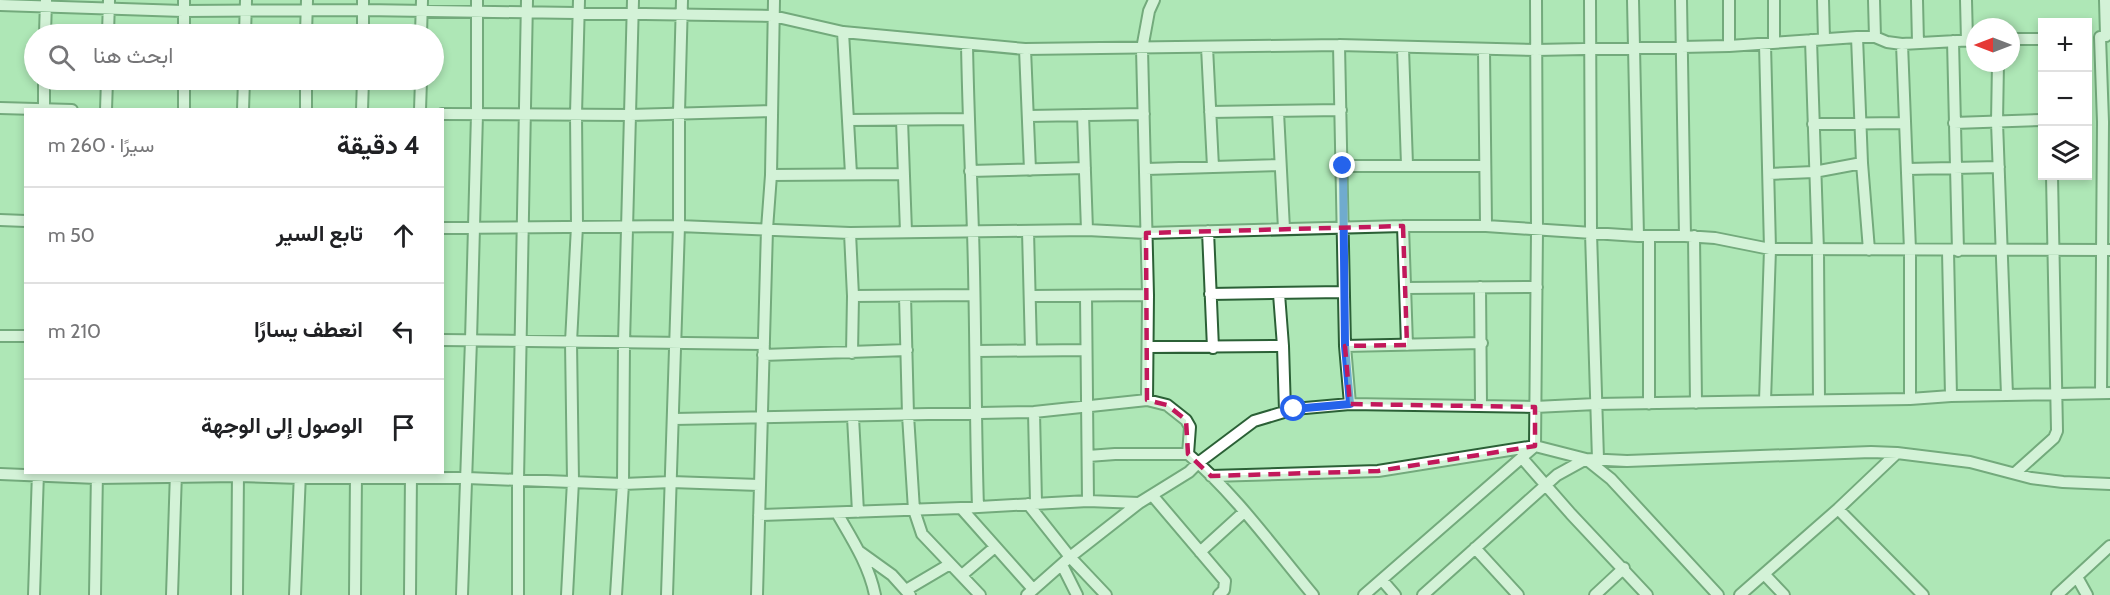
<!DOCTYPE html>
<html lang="ar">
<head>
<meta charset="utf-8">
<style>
  body { margin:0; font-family:Cabin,Vazirmatn,sans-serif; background:#f2f2f2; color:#202124; direction:rtl }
  .controls { position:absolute; right:18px; top:18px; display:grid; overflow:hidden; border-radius:0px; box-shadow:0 3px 9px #0003 }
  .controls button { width:54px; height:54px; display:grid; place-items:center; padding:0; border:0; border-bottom:2px solid #e0e0e0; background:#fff; color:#202124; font:30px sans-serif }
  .compass { position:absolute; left:1966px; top:18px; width:54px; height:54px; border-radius:50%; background:#fff; box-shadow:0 3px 9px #0003; rotate:270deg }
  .stop { position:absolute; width:18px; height:18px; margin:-14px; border:4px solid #2563eb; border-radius:50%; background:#fff }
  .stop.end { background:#2563eb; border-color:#fff; box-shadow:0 2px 6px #0008 }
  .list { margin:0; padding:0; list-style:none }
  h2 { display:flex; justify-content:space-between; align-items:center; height:78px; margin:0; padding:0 24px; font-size:26px }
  h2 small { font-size:20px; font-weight:400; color:#757577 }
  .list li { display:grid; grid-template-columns:39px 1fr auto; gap:18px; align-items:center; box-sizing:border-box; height:96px; padding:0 24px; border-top:2px solid #e0e0e0 }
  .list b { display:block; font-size:22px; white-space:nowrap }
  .list em { font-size:20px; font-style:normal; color:#757577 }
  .icon { flex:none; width:33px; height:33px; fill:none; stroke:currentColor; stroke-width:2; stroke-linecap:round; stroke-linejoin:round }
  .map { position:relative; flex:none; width:2110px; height:595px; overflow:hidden; direction:ltr }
  .search { position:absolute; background:#fff; box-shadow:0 3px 9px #0003; left:24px; top:24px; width:420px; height:66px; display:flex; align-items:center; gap:15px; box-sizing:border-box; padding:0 21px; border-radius:33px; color:#757577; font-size:22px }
  .panel { position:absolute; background:#fff; box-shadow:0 3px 9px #0003; left:24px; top:108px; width:420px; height:366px; border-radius:0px; direction:rtl }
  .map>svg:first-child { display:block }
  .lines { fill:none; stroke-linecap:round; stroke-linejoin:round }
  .minor-casing { stroke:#2b6036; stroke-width:14 }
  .minor { stroke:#fff; stroke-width:10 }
  .route { stroke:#2563eb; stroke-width:8 }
  .marked { fill:none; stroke:#c2185b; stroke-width:4.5; stroke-dasharray:12 8; stroke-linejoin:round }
</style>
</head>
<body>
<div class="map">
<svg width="2110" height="595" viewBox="0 0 2110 595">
  <rect width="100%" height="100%" fill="#aee7b6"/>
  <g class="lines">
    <defs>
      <path id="minor" d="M1590,0L1591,233L1598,459
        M1633,0L1638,236
        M1681,0L1685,236
        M1729,0V46
        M1774,0V43
        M1823,0L1824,39
        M1874,0L1875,37
        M1917,0L1918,43
        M1966,0L1967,41
        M2105,0L2106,36
        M0,5L183,11L363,10L773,16L843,32L1025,49L1339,45L1536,50L1729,46L1857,37H1875L1887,42L1902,44L1975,40
        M843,32L851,174
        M45,34L46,0
        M108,34L109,0
        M184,34V0
        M245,34L246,0
        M306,34L307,0
        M363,34V0
        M421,34L422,0
        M1857,37L1862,163L1869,250
        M2100,37L2103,122L2101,393
        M2011,39H2042
        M1811,40L1818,251L1819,400
        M1953,41L1958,251
        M967,44C968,107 971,169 973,232C976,324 975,415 978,507
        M1902,44L1910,250V399
        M1339,45L1345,346L1350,404
        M1207,47L1213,167
        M1403,48L1407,165
        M1025,49L1030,170
        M1484,50L1486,226
        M1998,63L1997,122L2007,395
        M184,80V110
        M0,108L72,110
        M44,110V80
        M106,110L107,80
        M243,110L244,80
        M306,110V80
        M362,110L363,80
        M420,110L421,80
        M1210,112L1341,110
        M1278,112L1284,229
        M442,114L630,115L772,111
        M1083,115L1087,230
        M1028,116L1144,114
        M848,120L968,119
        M902,120L906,232
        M1954,123L2042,120
        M1813,124L1904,123
        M1343,166H1485
        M1146,169L1280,165
        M1907,169L1999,167
        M970,171L1085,168
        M1769,174L1814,172L1862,163
        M771,175L904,174
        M0,220L26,221
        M1403,226L1407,345
        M442,228L679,226L850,233L1087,230L1146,233L1403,226H1486L1638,236H1685L1715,238L1770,249L2110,250
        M1028,231L1031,350
        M1208,231L1213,348
        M850,233L853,296L852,353
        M1694,236L1696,403
        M1649,237V404
        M1948,251L1951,396
        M1480,287L1481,405
        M1406,288L1537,287
        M1210,294L1344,292
        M1279,294L1283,346L1285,411
        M853,296L974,295
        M905,296L908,415L914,510L922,534L980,595
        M1030,296L1148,295
        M1086,296L1088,501
        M0,336H26
        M442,340L764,344
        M1345,346L1482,343
        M1149,347L1283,346
        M976,351L1086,350
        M763,355L907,350
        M1147,400L1148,295L1142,49L1149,11L1154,0
        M1765,401L1770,249L1765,44
        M1034,412L1036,503
        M853,417L858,512
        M674,419L1034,412L1147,400L1167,405L1186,420L1190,427L1188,454C1235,494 1273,547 1313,595
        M1088,456L1115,454H1188
        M1522,458L1571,514L1647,595
        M2015,473L2054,438L2057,431L2052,176
        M0,474L97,478L238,476L300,478H467L623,484L671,482L759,485
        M1211,476L1378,471L1535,446L1586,459L1611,479L1718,595
        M1152,495L1225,581L1224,590L1219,595
        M1028,504L1070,557L1106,595
        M961,508L1033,589
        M1838,509L1923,595
        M837,513C852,539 869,565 875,595
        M759,515L961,508L1088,501L1139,503
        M1475,548L1518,595
        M860,552L892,575L910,595
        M1200,552L1244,512
        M1062,565L1077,595
        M962,575L995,547
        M1765,575L1784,595
        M2077,577L2087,595
        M1382,580L1395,595
        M906,590L950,564
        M34,595L38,472
        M95,595L97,472
        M172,595L176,472
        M237,595L238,472
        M295,595L300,473
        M355,595L356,473
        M410,595L411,473
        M462,595L471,340L477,114V0
        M518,595V480L527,0
        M567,595L573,481L571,342L577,226L576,114L579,0
        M616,595L623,484L624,343L633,0
        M667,595L679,226V112L682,0
        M757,595L767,229L771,175L774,0
        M1027,595L1070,557L1139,503L1189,472L1198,463L1254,421L1294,409L1350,404L1535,407L1596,404L1910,399L1951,396L2110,393
        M1364,595L1535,446L1537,230L1536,0
        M1423,595L1557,475L1586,459L1627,461L1871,452L1897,453L1970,462L2031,478L2063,482L2110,484
        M1595,595L1624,568
        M1740,595L1838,509L1897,453
        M2057,595L2110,546"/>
    </defs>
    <!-- minor casing -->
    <use href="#minor" class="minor-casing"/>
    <!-- minor -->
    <use href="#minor" class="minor"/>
  </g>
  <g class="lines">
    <!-- route -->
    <path class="route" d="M1294,409L1350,404L1345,346L1343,166"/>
  </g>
  <!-- marked area -->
  <path d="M0 0H2110V595H0ZM1403,226L1407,345L1345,346L1350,404L1535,407V446L1378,471L1211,476L1188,454L1186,420L1167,405L1147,400L1146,233Z" fill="#aee7b6" fill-opacity=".55" fill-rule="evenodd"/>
  <path class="marked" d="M1403,226L1407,345L1345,346L1350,404L1535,407V446L1378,471L1211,476L1188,454L1186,420L1167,405L1147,400L1146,233Z"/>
</svg>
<div class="controls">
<button>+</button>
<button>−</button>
<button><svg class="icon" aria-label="layers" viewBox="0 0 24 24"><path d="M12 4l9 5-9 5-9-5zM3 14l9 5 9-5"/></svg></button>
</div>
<svg class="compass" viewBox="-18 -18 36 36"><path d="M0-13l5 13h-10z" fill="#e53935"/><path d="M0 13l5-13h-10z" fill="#757577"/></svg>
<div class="stop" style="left:1294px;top:409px"></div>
<div class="stop end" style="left:1343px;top:166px"></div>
<div class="search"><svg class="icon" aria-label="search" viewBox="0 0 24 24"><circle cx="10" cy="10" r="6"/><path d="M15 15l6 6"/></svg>ابحث هنا</div>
<section class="panel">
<h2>4 دقيقة<small>سيرًا · 260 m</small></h2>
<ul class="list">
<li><svg class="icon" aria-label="ahead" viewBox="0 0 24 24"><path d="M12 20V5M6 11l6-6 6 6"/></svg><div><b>تابع السير</b></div><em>50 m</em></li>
<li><svg class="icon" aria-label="left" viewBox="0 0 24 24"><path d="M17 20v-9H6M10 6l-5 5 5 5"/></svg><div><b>انعطف يسارًا</b></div><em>210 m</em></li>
<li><svg class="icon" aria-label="arrive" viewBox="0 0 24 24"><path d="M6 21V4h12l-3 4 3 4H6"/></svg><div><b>الوصول إلى الوجهة</b></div></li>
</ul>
</section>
</div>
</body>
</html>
